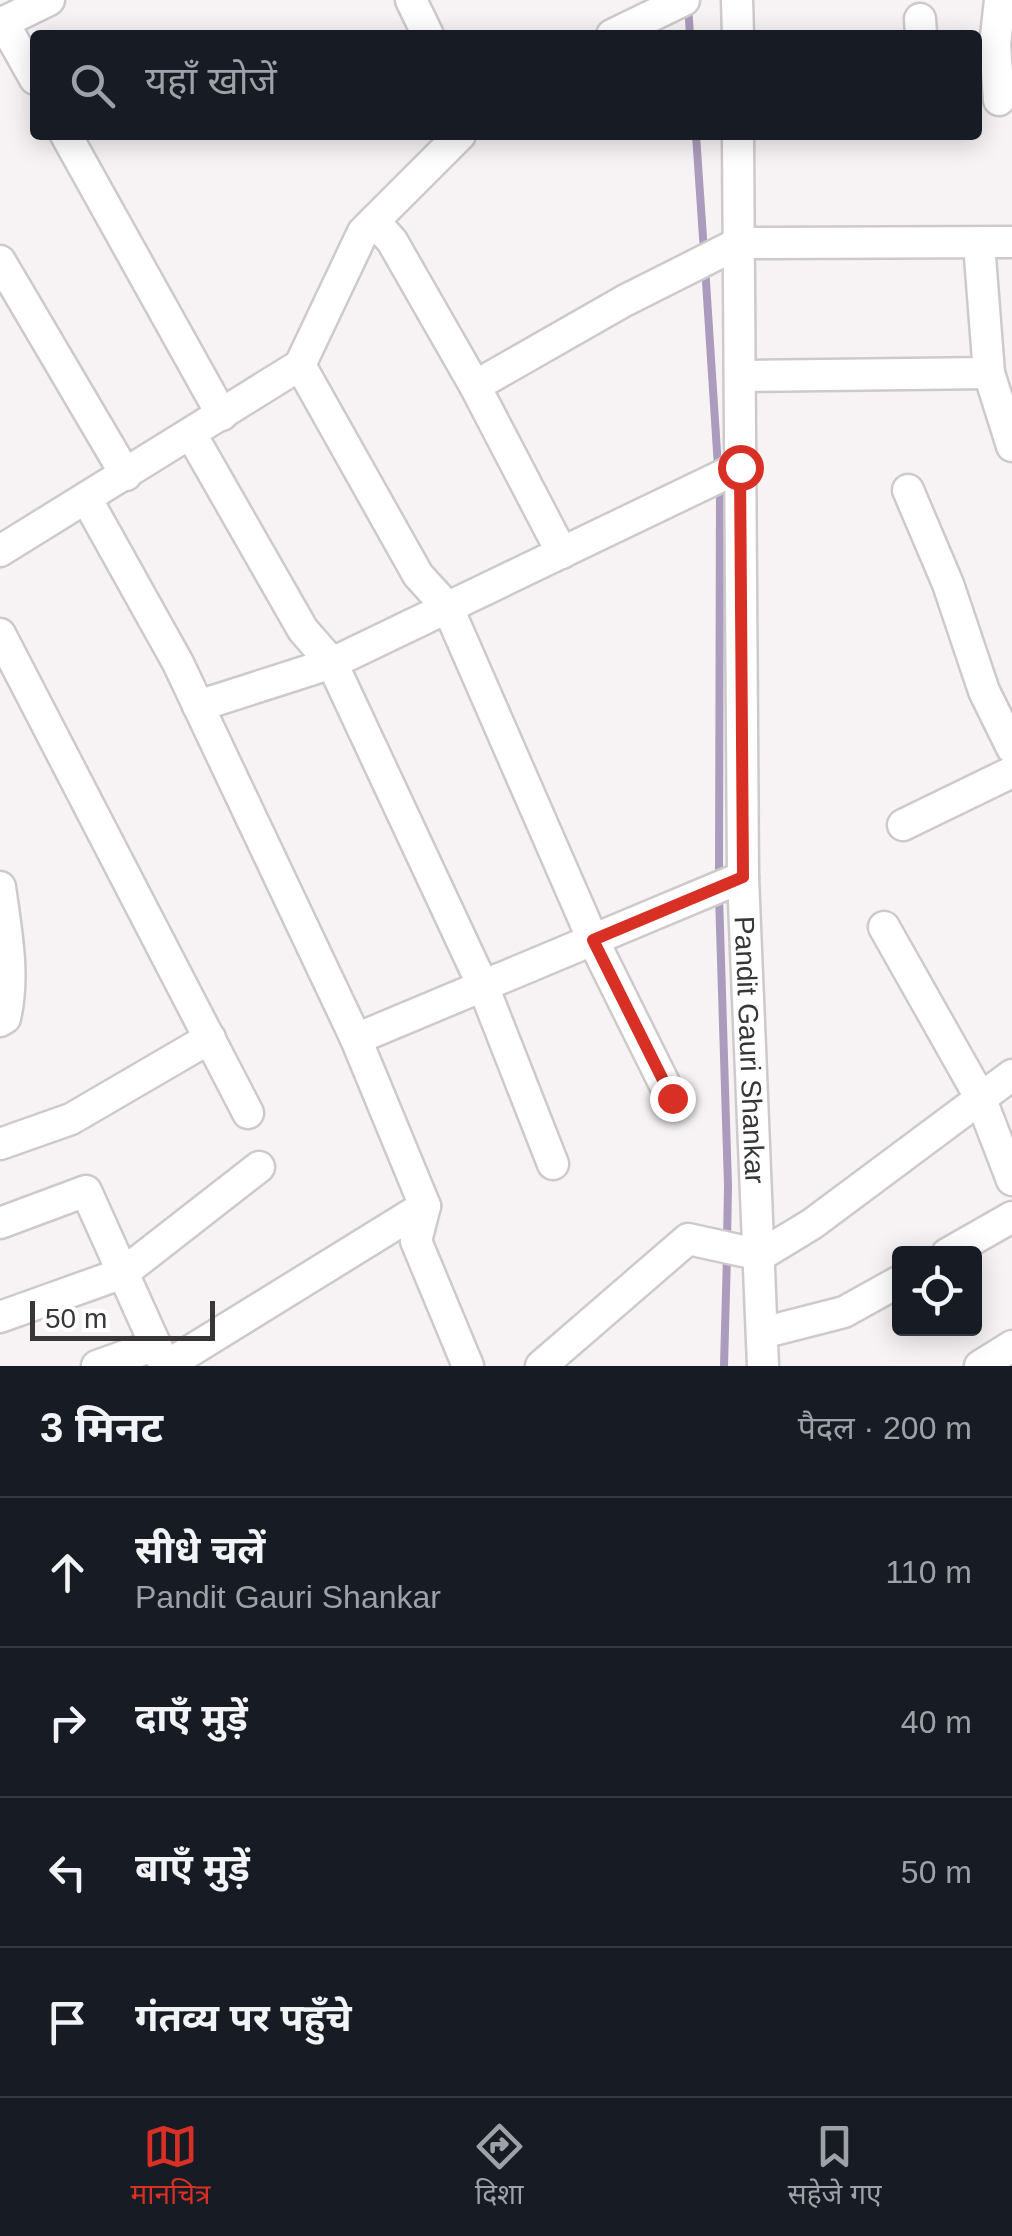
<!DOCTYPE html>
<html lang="hi">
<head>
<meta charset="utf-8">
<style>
  body { margin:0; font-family:Helvetica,"Noto Sans Devanagari",sans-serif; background:#242831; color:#f1f3f6 }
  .controls { position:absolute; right:30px; bottom:30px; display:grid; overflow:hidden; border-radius:10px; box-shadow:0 5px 25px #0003 }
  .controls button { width:90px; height:90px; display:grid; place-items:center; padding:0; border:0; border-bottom:2px solid #363941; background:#171b24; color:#f1f3f6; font:50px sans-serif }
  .scale { position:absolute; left:30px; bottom:25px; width:185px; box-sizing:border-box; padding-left:10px; border:5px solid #383637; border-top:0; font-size:28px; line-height:35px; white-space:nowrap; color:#383637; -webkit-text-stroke:8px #fff; paint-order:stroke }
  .stop { position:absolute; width:30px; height:30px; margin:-22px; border:8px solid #d93025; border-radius:50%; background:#fff }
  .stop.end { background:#d93025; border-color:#fff; box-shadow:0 2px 10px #0008 }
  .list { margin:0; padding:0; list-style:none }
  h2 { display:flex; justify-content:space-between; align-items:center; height:130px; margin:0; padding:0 40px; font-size:42px }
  h2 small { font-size:32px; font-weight:400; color:#9ea1a6 }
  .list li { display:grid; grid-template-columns:65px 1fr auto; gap:30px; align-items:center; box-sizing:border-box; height:150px; padding:0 40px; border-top:2px solid #363941 }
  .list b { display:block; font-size:38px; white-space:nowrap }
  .list p { margin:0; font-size:32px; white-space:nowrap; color:#9ea1a6 }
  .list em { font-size:32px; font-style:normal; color:#9ea1a6 }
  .icon { flex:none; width:55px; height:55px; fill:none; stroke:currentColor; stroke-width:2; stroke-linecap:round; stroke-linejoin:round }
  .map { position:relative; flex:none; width:1012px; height:1366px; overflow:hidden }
  .search { position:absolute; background:#171b24; box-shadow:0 5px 25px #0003; left:30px; right:30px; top:30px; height:110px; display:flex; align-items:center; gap:25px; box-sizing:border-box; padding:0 35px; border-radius:10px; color:#9ea1a6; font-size:38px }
  .sheet { height:730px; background:#171b24 }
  nav { display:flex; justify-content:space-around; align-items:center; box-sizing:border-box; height:140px; border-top:2px solid #363941; background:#171b24; font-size:28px; color:#9ea1a6 }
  nav a { display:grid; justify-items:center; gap:5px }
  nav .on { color:#d93025 }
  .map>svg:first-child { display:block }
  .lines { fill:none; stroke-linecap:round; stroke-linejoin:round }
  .stream { stroke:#ab9bbc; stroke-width:8 }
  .minor-casing { stroke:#cecacb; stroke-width:35 }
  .minor { stroke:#fff; stroke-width:30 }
  .route { stroke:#d93025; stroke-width:12 }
  .labels { text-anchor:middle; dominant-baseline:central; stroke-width:8; stroke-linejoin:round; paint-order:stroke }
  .street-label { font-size:28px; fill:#383637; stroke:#fff }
</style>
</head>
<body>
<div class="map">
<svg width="1012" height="1366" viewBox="0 0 1012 1366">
  <rect width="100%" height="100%" fill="#f7f3f4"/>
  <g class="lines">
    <!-- stream -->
    <path class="stream" d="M688,5L690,35
      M696,135L704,252
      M705,266L718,467
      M719,877L720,486
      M719,896L728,1185L727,1242
      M724,1366L727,1256"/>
    <defs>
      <g id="minor">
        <path d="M411,0L428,35"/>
        <path d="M737,0L738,35"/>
        <path d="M920,19L921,35"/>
        <path d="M3,22L35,79"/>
        <path d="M0,24L49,0"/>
        <path d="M612,35L684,0"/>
        <path d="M999,100L995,45L1000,0"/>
        <path d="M66,135L222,415"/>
        <path id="s1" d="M738,135L743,877L763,1366"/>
        <path d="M374,221L392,241L475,386L562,553"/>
        <path d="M979,244L989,373L1012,446"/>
        <path d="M0,261L126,475"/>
        <path d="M300,365L418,575L448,608L593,940L672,1099"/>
        <path d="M740,376L989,373"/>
        <path d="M475,386L624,301L739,243L1012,242"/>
        <path d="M191,434L303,630L332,663L198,706"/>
        <path d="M908,490L948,584L984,691L1012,748"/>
        <path d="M86,498L178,663L356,1039L743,877"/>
        <path d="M0,551L300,365L363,232L460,135"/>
        <path d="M0,634L248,1113"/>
        <path d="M903,825L1012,772"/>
        <path d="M0,887C6,931 15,975 5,1018L0,1021"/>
        <path d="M884,927L980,1097L1012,1180"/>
        <path d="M356,1039L425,1206L416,1241L468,1366"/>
        <path d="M0,1144L71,1119L210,1038"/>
        <path d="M553,1164L483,986L332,663L740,467"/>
        <path d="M0,1223L86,1191L165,1366"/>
        <path d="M947,1254L1012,1217"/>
        <path d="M0,1317L123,1273L259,1167"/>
        <path d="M762,1333L844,1312L900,1281"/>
        <path d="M97,1366L156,1345"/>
        <path d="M166,1366L425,1206"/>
        <path d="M541,1366L688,1239L761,1255L812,1224L1012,1075"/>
        <path d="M980,1366L1012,1346"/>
      </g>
    </defs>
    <!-- minor casing -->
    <use href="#minor" class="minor-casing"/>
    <!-- minor -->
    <use href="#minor" class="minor"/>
  </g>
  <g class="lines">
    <!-- route -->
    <path class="route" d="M672,1098L593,940L743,877L740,467"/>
  </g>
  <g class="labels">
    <!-- street labels -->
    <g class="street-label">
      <text stroke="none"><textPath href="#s1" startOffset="915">Pandit Gauri Shankar</textPath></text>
    </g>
  </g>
</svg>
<div class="controls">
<button><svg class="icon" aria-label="locate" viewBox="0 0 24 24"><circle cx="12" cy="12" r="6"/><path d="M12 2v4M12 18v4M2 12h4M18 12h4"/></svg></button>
</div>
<div class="scale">50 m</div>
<div class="stop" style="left:740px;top:467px"></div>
<div class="stop end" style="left:672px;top:1098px"></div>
<div class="search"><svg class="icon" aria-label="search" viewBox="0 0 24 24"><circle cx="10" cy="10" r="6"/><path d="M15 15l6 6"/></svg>यहाँ खोजें</div>
</div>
<section class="sheet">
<h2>3 मिनट<small>पैदल · 200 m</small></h2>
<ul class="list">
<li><svg class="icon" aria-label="ahead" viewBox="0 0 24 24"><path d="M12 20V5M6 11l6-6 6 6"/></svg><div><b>सीधे चलें</b><p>Pandit Gauri Shankar</p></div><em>110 m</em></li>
<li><svg class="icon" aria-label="right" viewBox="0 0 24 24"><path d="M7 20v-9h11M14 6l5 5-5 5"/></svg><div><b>दाएँ मुड़ें</b></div><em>40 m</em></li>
<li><svg class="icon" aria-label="left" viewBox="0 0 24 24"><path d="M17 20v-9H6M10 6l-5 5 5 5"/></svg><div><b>बाएँ मुड़ें</b></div><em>50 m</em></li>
<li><svg class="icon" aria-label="arrive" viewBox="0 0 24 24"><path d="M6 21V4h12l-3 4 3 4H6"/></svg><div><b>गंतव्य पर पहुँचे</b></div></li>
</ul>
</section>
<nav>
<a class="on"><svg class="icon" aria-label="map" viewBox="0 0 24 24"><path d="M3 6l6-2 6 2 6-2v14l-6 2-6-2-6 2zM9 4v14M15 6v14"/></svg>मानचित्र</a>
<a><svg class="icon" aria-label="directions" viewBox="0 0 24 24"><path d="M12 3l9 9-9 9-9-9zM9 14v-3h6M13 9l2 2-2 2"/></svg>दिशा</a>
<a><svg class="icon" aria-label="saved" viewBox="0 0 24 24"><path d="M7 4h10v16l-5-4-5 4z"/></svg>सहेजे गए</a>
</nav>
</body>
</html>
